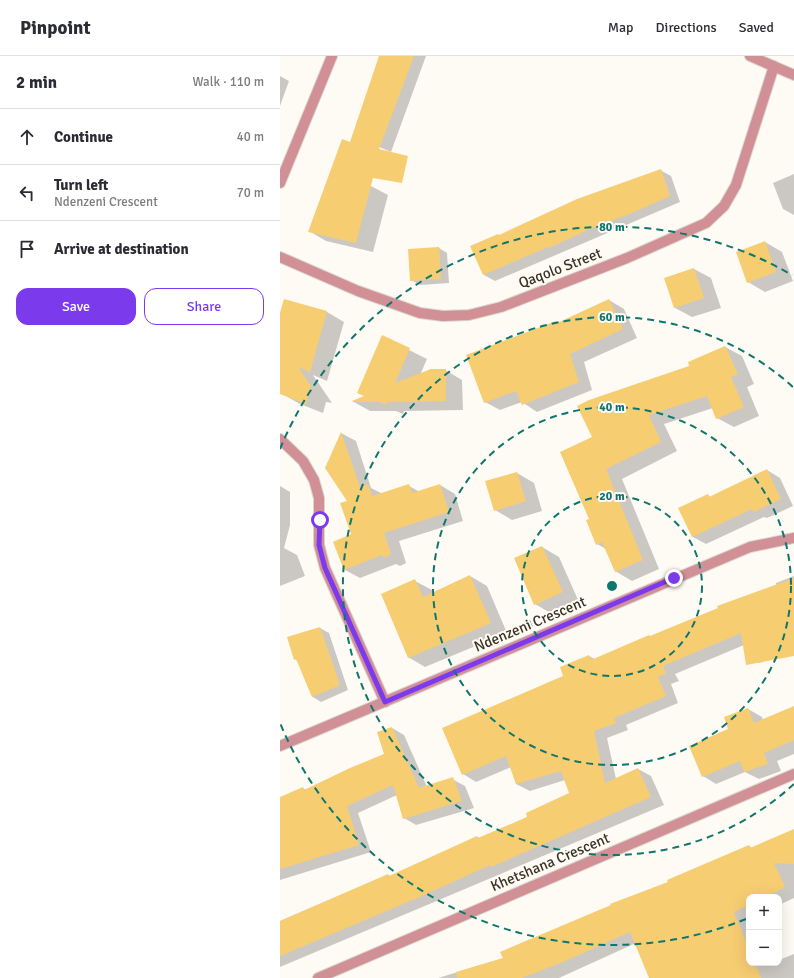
<!DOCTYPE html>
<html lang="en">
<head>
<meta charset="utf-8">
<style>
  body { margin:0; font-family:Signika,sans-serif; background:#f2f2f3; color:#2b2b33 }
  .controls { position:absolute; right:12px; bottom:12px; display:grid; overflow:hidden; border-radius:8px; box-shadow:0 4px 16px #0002 }
  .controls button { width:36px; height:36px; display:grid; place-items:center; padding:0; border:0; border-bottom:1px solid #e1e1e2; background:#fff; color:#2b2b33; font:20px sans-serif }
  .stop { position:absolute; width:12px; height:12px; margin:-9px; border:3px solid #7c3aed; border-radius:50%; background:#fff }
  .stop.end { background:#7c3aed; border-color:#fff; box-shadow:0 1px 4px #0008 }
  .list { margin:0; padding:0; list-style:none }
  h2 { display:flex; justify-content:space-between; align-items:center; height:52px; margin:0; padding:0 16px; font-size:17px }
  h2 small { font-size:13px; font-weight:400; color:#7c7c81 }
  .list li { display:grid; grid-template-columns:26px 1fr auto; gap:12px; align-items:center; box-sizing:border-box; height:56px; padding:0 16px; border-top:1px solid #e1e1e2 }
  .list b { display:block; font-size:15px; white-space:nowrap }
  .list p { margin:0; font-size:13px; white-space:nowrap; color:#7c7c81 }
  .list em { font-size:13px; font-style:normal; color:#7c7c81 }
  .actions { display:flex; gap:8px; padding:12px 16px }
  .actions a { flex:1; padding:9px 0; border:1px solid #7c3aed; border-radius:12px; text-align:center; font-size:14px; color:#7c3aed }
  .actions .main { background:#7c3aed; color:#fff }
  .icon { flex:none; width:22px; height:22px; fill:none; stroke:currentColor; stroke-width:2; stroke-linecap:round; stroke-linejoin:round }
  .map { position:relative; flex:none; width:514px; height:922px; overflow:hidden }
  header { display:flex; align-items:center; gap:24px; box-sizing:border-box; height:56px; padding:0 20px; background:#fff; border-bottom:1px solid #e1e1e2 }
  header strong { font-size:19px }
  nav { display:flex; gap:22px; margin-inline-start:auto; font-size:14px }
  main { display:flex }
  aside { flex:1; background:#fff }
  .map>svg:first-child { display:block }
  .shadow { fill:#0003 }
  .building { fill:#f7cd72 }
  .lines { fill:none; stroke-linecap:round; stroke-linejoin:round }
  .service-casing { stroke:#dbd6cf; stroke-width:12 }
  .minor-casing { stroke:#dbd6cf; stroke-width:12 }
  .service { stroke:#d18f96; stroke-width:10 }
  .minor { stroke:#d18f96; stroke-width:10 }
  .route { stroke:#7c3aed; stroke-width:5 }
  .ring { fill:none; stroke:#0f766e; stroke-width:2; stroke-dasharray:7 5 }
  .labels { text-anchor:middle; dominant-baseline:central; stroke-width:4; stroke-linejoin:round; paint-order:stroke }
  .street-label { font-size:15px; fill:#393326; stroke:#fefaf4 }
  .centre { fill:#0f766e; stroke:#fefaf4; stroke-width:2 }
  .ring-label { font-size:12px; text-anchor:middle; font-weight:bold; fill:#0f766e; stroke:#fefaf4; stroke-width:4; stroke-linejoin:round; paint-order:stroke }
</style>
</head>
<body>
<header>
<strong>Pinpoint</strong>
<nav><a>Map</a><a>Directions</a><a>Saved</a></nav>
</header>
<main>
<aside>
<h2>2 min<small>Walk · 110 m</small></h2>
<ul class="list">
<li><svg class="icon" aria-label="ahead" viewBox="0 0 24 24"><path d="M12 20V5M6 11l6-6 6 6"/></svg><div><b>Continue</b></div><em>40 m</em></li>
<li><svg class="icon" aria-label="left" viewBox="0 0 24 24"><path d="M17 20v-9H6M10 6l-5 5 5 5"/></svg><div><b>Turn left</b><p>Ndenzeni Crescent</p></div><em>70 m</em></li>
<li><svg class="icon" aria-label="arrive" viewBox="0 0 24 24"><path d="M6 21V4h12l-3 4 3 4H6"/></svg><div><b>Arrive at destination</b></div></li>
</ul>
<div class="actions"><a class="main">Save</a><a>Share</a></div>
</aside>
<div class="map">
<svg width="514" height="922" viewBox="0 0 514 922">
  <rect width="100%" height="100%" fill="#fefaf4"/>
  <!-- shadow -->
  <path class="shadow" d="M99,0H146L111,96L85,85Z
    M0,20L9,25L0,50Z
    M380,114L391,120L400,146L215,225L204,219L220,180Z
    M52,117L91,130L108,139L93,196L46,185L29,175Z
    M514,118V159L503,153L493,127Z
    M485,186L502,196L513,225L485,236L468,226Z
    M159,192L167,197L169,227L140,229L131,224Z
    M414,213L431,222L441,252L412,261L395,252L385,222Z
    M5,244L47,256L64,266L47,325L33,319L52,347L46,346L43,357L20,348L4,339L0,332V261Z
    M329,244L344,253L357,282L304,306L312,334L257,356L242,346L220,354L205,346L276,266L279,268Z
    M103,281L147,303L140,319L165,314L182,324L183,354L124,355L123,358L116,355H90L74,346L86,340Z
    M445,291L462,300L474,328L467,331L479,360L454,371L437,362L433,352L384,368L397,395L342,423L379,513L352,525L335,515L326,493L317,488L311,464L314,382L411,311Z
    M61,377L76,385L91,432L103,438L129,430L140,436L160,429L175,438L183,465L119,485L126,507L120,510L116,508L80,522L65,514L73,479Z
    M487,414L500,422L513,450L487,462L484,461L426,488L413,481L400,452L428,439L430,441Z
    M237,417L254,427L262,455L232,464L215,454Z
    M0,430L10,436V469L4,492L17,499L25,520L0,530Z
    M262,491L279,501L299,546L272,558L255,548Z
    M190,520L207,530L227,577L145,611L128,601L135,525L152,534L153,537Z
    M514,520V594L479,607L466,599L464,589L395,618L399,625L391,628L398,647L346,669L348,674L327,682L336,723L358,713L371,720L384,749L0,911V865L108,819L110,820L197,781L200,782L248,762L291,738L285,724L250,735L236,728L231,711L196,726L183,718L284,620L309,600L315,603L496,529V527Z
    M40,572L49,577L68,634L41,646L33,641L18,605L15,603Z
    M514,651V698L497,705L501,715L479,723L465,716L436,728L423,720L450,673L468,653L482,661L483,665Z
    M112,672L124,679L147,731L172,723L185,730L194,752L136,769L124,762L117,739L78,757L91,796L0,824V742L23,732L26,734L105,699Z
    M514,774V842L499,849V841H469V863L467,864L469,868V907H485L486,910L499,907V904L514,898V922H370L356,887L279,922H158L224,902L469,790L472,792Z"/>
  <!-- building -->
  <path class="building" d="M99,0H134L99,93L128,100L122,127L93,122L76,187L28,176L62,83L70,86Z
    M381,113L390,140L352,157L312,172L269,192L268,191L203,219L190,190L218,178L219,179L297,143Z
    M485,185L496,216L467,227L456,196Z
    M159,191L161,223L130,225L128,193Z
    M414,212L424,242L394,252L384,222Z
    M4,243L47,255L30,316L18,311L31,330L26,348L0,338V257Z
    M329,243L343,273L290,298L299,326L242,349L236,335L204,347L186,299L276,265L277,267Z
    M102,279L130,292L115,327L151,313H166V345L107,346L106,349L99,346H73L72,345L84,340L77,337Z
    M445,290L458,318L451,321L464,351L436,363L427,340L369,359L381,386L326,413L363,504L335,516L322,486L316,489L306,464L309,463L280,396L312,381L297,350L309,344L409,310L408,306Z
    M61,376L80,431L88,428L92,440L129,428L132,437L160,428L169,456L104,477L111,498L104,502L102,499L64,514L53,486L71,478L60,447L67,445L45,412Z
    M487,413L501,443L474,456L472,453L412,481L398,452L428,438L429,441Z
    M237,416L246,445L214,455L205,425Z
    M262,490L283,536L254,549L234,502Z
    M190,519L211,567L128,602L101,538L135,523L143,541Z
    M514,522V600L466,609L461,577L383,610L386,617L378,621L386,640L334,662L336,667L314,675L325,727L358,712L371,741L211,811L210,809L135,843L0,900V865L108,818L109,820L197,780L198,782L247,761L246,757L289,737L281,715L236,728L226,700L182,719L162,672L283,620L280,611L309,599L311,604L369,579L370,580L438,552L437,550Z
    M40,571L60,629L32,641L16,603L14,604L7,581Z
    M514,650V684L484,697L488,708L464,716L460,705L422,721L409,690L448,673L444,661L468,652L474,667Z
    M112,671L139,732L173,721L182,745L123,763L113,729L67,750L79,789L0,813V741L23,731L24,734L70,712L104,698L97,676Z
    M514,773V808L494,807L505,831L485,841H469V849L454,856L469,893V907H475L481,922H369L350,876L283,906L242,922H177L176,916L223,902L220,896L331,849L330,848L388,826L387,824L415,812L469,789L470,792Z"/>
  <g class="lines">
    <defs>
      <path id="service" d="M0,383L23,405L34,424L39,442V489L45,512L105,646"/>
      <path id="minor" d="M470,0L514,19
        M0,127L52,0
        M0,201L78,235L140,257L163,260L189,259L221,251L347,202L426,167L444,150L456,129L494,10
        M0,690L470,491L514,482
        M38,922L514,718"/>
    </defs>
    <!-- service casing -->
    <use href="#service" class="service-casing"/>
    <!-- minor casing -->
    <use href="#minor" class="minor-casing"/>
    <!-- service -->
    <use href="#service" class="service"/>
    <!-- minor -->
    <use href="#minor" class="minor"/>
  </g>
  <g class="lines">
    <!-- route -->
    <path class="route" d="M40,464L39,489L45,512L105,646L394,522"/>
  </g>
  <!-- distance rings -->
  <g class="ring">
    <circle cx="332" cy="530" r="90"/>
    <circle cx="332" cy="530" r="179"/>
    <path d="M514 728A269 269 0 1 1 514 332"/>
    <path d="M466 863A359 359 0 0 1 0 667M0 393A359 359 0 0 1 512 219"/>
  </g>
  <g class="labels">
    <!-- street labels -->
    <g class="street-label">
      <text transform="translate(280 212) rotate(-21)">Qaqolo Street</text>
      <text transform="translate(250 568) rotate(-23)">Ndenzeni Crescent</text>
      <text transform="translate(270 806) rotate(-23)">Khetshana Crescent</text>
    </g>
  </g>
  <circle cx="332" cy="530" r="6" class="centre"/>
  <g class="ring-label">
    <text x="332" y="175">80 m</text>
    <text x="332" y="265">60 m</text>
    <text x="332" y="355">40 m</text>
    <text x="332" y="444">20 m</text>
  </g>
</svg>
<div class="controls">
<button>+</button>
<button>−</button>
</div>
<div class="stop" style="left:40px;top:464px"></div>
<div class="stop end" style="left:394px;top:522px"></div>
</div>
</main>
</body>
</html>
